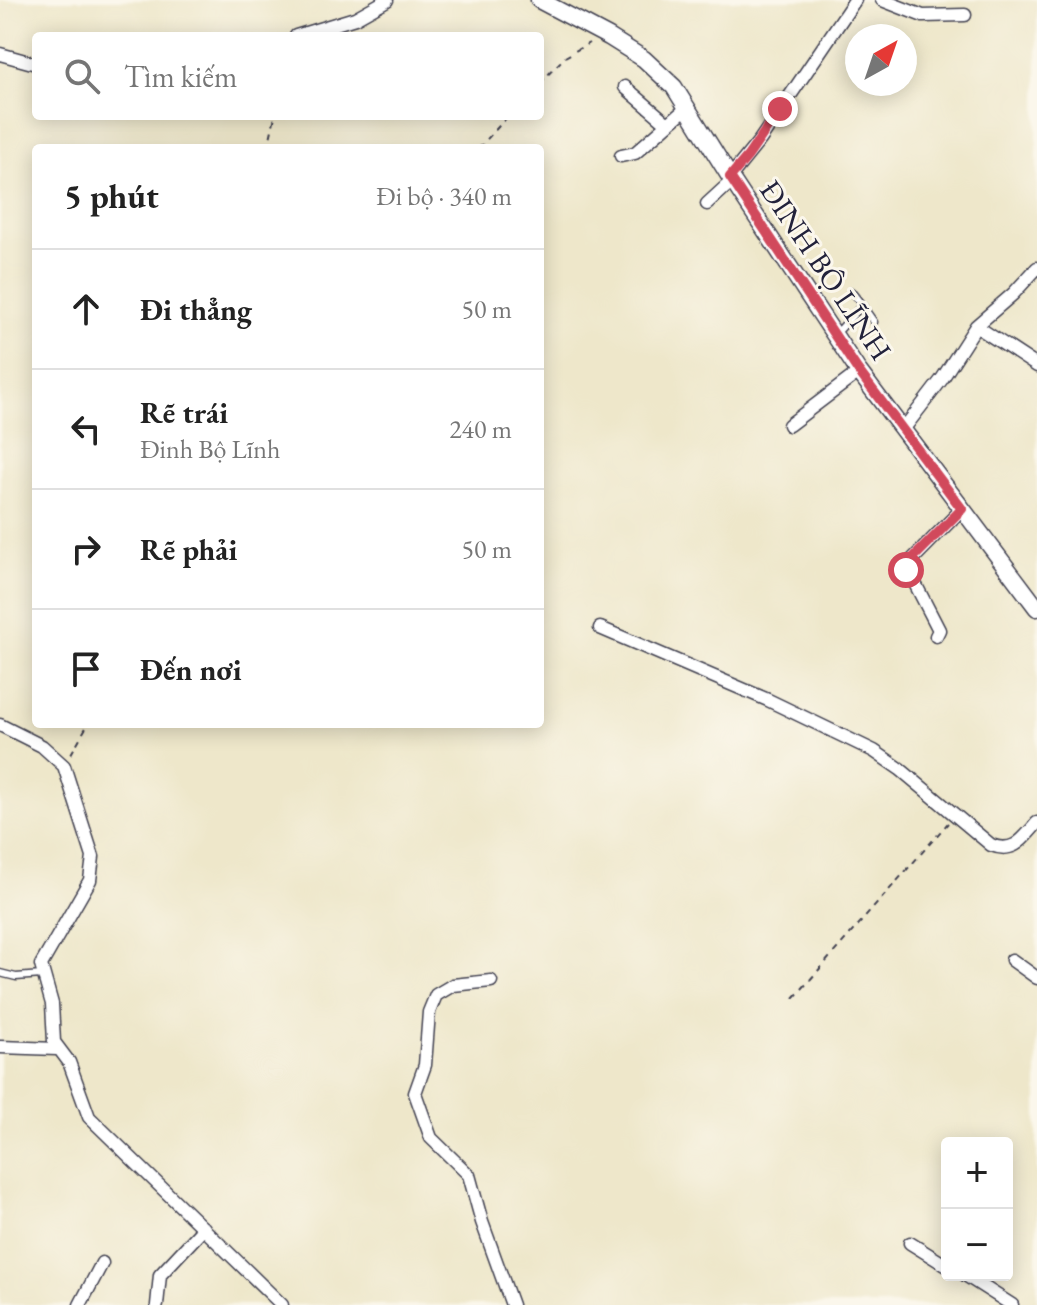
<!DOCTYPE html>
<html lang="vi">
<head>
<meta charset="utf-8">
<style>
  body { margin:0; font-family:"EB Garamond",serif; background:#f2f2f2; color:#222 }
  .controls { position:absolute; right:24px; bottom:24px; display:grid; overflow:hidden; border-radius:8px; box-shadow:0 4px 20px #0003 }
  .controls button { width:72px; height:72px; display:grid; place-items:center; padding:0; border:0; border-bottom:2px solid #e0e0e0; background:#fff; color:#222; font:40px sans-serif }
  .compass { position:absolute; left:845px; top:24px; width:72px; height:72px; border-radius:50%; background:#fff; box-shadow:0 4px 20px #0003; rotate:40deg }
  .stop { position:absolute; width:24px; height:24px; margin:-18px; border:6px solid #d1495b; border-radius:50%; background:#fff }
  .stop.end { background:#d1495b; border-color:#fff; box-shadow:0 2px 8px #0008 }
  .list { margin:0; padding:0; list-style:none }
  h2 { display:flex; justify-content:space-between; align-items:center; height:104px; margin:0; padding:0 32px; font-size:34px }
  h2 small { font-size:26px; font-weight:400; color:#767676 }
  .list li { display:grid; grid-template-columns:52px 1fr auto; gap:24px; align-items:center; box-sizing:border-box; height:120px; padding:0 32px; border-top:2px solid #e0e0e0 }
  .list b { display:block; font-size:30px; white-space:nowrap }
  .list p { margin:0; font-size:26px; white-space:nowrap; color:#767676 }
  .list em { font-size:26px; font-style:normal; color:#767676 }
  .icon { flex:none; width:44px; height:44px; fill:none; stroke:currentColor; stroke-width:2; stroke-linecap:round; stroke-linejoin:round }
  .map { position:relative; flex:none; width:1037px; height:1305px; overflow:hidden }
  .search { position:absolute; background:#fff; box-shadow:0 4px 20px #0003; left:32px; top:32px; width:512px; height:88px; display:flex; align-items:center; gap:20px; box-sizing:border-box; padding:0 28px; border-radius:8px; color:#767676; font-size:30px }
  .panel { position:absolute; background:#fff; box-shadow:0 4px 20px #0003; left:32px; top:144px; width:512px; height:584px; border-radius:8px }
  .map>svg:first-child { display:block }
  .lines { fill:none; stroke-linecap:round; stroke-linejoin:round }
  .lane-casing { stroke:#414050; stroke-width:9 }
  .street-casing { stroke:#414050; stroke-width:15 }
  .secondary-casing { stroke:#414050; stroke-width:19 }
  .path { stroke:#414050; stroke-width:2; stroke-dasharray:6 6; stroke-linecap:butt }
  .lane { stroke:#fff; stroke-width:6 }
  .street { stroke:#fff; stroke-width:12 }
  .secondary { stroke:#fff; stroke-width:16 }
  .route { stroke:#d1495b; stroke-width:10 }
  .labels { text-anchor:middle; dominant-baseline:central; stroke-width:6; stroke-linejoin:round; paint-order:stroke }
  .street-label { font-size:30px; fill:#22223b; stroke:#fbf7ec }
</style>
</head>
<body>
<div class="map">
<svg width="1037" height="1305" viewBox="0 0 1037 1305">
  <rect width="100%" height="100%" fill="#fbf7ec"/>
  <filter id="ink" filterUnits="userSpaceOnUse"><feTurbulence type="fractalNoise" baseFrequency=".0125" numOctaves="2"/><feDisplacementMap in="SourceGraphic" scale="16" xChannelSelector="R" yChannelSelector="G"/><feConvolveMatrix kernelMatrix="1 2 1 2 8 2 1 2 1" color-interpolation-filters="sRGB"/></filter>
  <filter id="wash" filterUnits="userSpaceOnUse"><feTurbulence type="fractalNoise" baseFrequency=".006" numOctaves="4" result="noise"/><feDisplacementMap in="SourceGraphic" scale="32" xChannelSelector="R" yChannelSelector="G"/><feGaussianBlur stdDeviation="1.8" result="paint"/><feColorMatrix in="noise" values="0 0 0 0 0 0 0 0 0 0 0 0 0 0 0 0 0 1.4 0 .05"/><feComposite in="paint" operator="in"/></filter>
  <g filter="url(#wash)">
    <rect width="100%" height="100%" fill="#eee7ca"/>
  </g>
  <g filter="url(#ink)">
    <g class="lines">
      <defs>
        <path id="lane" d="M862,305L874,322
          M837,333L862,305L851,291
          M0,973L16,977L42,975"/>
        <path id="street" d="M882,0L923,16L965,15
          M296,36L355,18L387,0
          M0,54L36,64
          M625,87L668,124L688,107
          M621,156L635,153L668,124
          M730,177L760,140L855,0
          M707,204L732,181
          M976,326L1037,366
          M789,425L859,372
          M902,431L942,379L976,326L1013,294L1037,268
          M600,628L768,700L874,751L900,769L991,845C1014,854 1023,839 1037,823
          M936,636L939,630L906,566L962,509
          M0,725L42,746L64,766L93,857L90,880L41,965L52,1004L54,1042L69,1062L89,1117L282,1305
          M1012,960L1037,978
          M491,981L453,985L436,995L429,1012L425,1065L415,1093L431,1138L469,1175L482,1222L512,1305
          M0,1047L57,1049
          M910,1243L947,1266
          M965,1275L1012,1305
          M80,1305L102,1263
          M157,1305L160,1275L204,1228"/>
        <path id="secondary" d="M539,0L609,37L644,59L674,87L730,177L857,369L1037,608"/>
      </defs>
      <!-- lane casing -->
      <use href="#lane" class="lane-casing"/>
      <!-- street casing -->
      <use href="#street" class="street-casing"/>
      <!-- secondary casing -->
      <use href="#secondary" class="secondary-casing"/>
      <!-- path -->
      <path class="path" d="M540,83L565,57L589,43
        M268,148L275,116
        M479,148L508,116
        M71,754L88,724
        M794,998L948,823"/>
      <!-- lane -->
      <use href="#lane" class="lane"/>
      <!-- street -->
      <use href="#street" class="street"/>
      <!-- secondary -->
      <use href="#secondary" class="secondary"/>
    </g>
  </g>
  <g class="lines" filter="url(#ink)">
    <!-- route -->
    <path class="route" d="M780,109L748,156L730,177L857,369L962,509L909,562L906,570"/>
  </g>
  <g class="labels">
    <!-- street labels -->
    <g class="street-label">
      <text transform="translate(826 270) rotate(56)">ĐINH BỘ LĨNH</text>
    </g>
  </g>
</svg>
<div class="controls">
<button>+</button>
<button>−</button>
</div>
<svg class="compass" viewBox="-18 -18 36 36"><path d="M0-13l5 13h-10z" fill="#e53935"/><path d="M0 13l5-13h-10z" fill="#767676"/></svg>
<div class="stop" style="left:906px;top:570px"></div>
<div class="stop end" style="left:780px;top:109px"></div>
<div class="search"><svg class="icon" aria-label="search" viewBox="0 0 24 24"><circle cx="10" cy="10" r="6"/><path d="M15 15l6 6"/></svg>Tìm kiếm</div>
<section class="panel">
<h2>5 phút<small>Đi bộ · 340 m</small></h2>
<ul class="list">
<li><svg class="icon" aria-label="ahead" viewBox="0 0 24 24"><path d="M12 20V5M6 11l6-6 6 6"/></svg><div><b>Đi thẳng</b></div><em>50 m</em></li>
<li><svg class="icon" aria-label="left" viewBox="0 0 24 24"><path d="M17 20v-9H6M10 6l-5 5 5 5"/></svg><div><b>Rẽ trái</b><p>Đinh Bộ Lĩnh</p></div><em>240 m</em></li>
<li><svg class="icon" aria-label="right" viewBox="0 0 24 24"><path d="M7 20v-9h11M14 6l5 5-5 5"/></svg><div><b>Rẽ phải</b></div><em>50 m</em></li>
<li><svg class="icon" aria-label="arrive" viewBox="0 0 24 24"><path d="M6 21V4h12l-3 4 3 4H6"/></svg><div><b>Đến nơi</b></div></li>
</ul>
</section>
</div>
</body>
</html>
